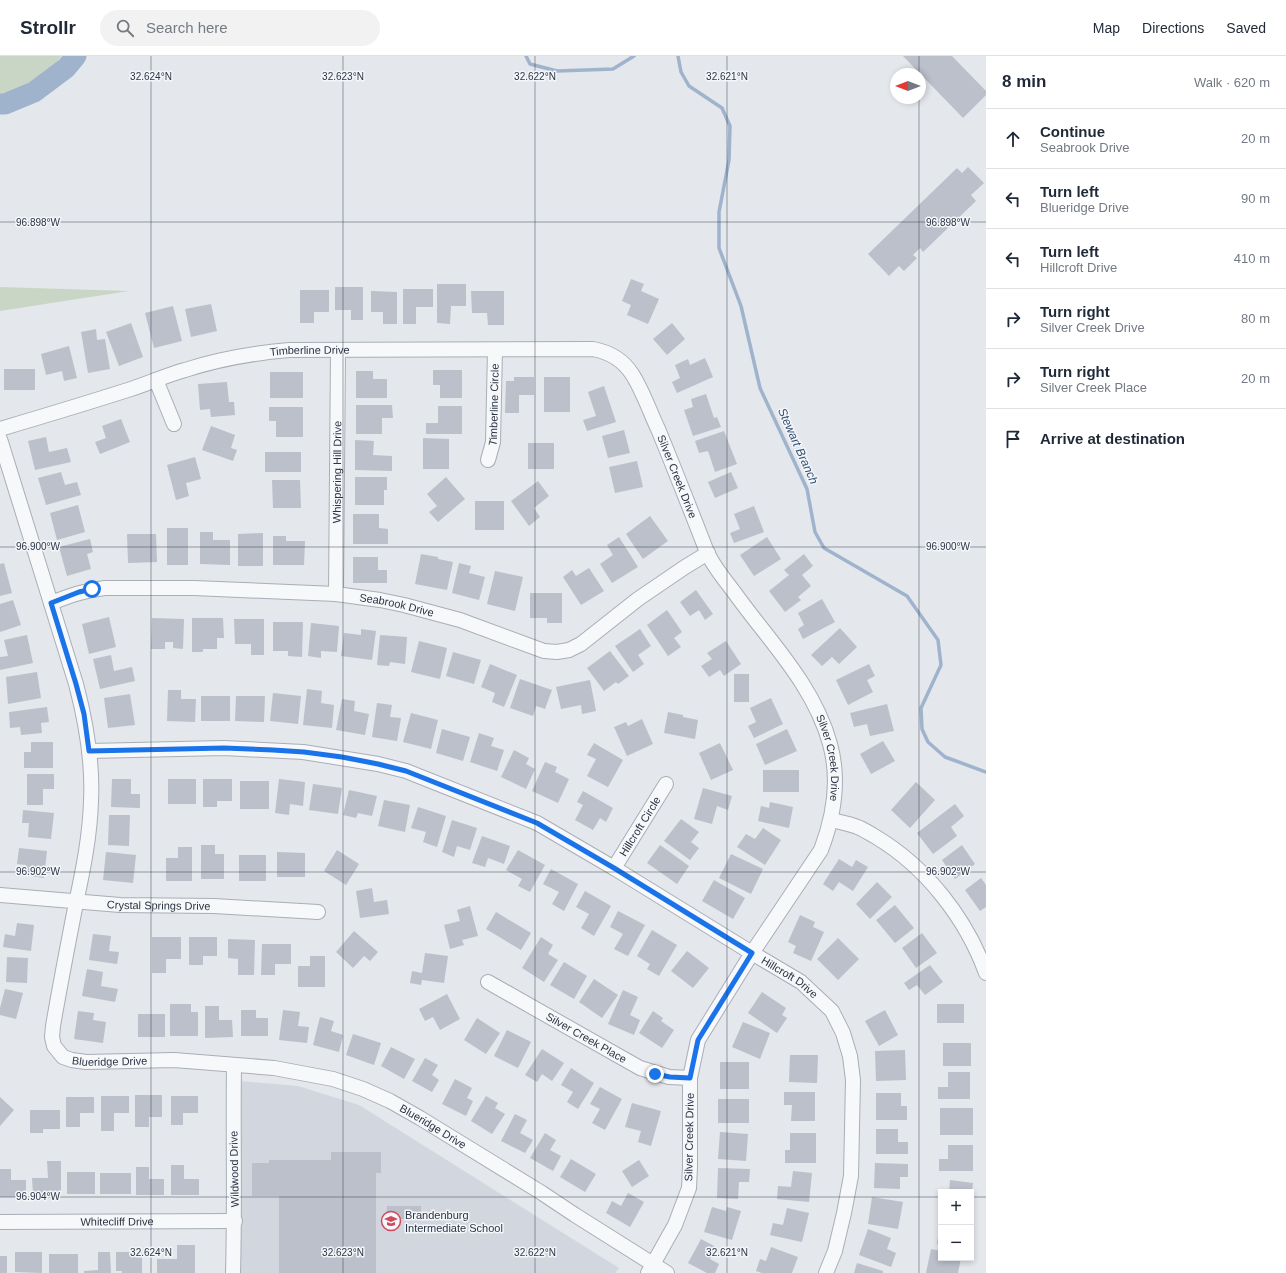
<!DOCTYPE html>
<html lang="en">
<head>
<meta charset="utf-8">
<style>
  body { margin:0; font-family:Arial,sans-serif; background:#f2f2f3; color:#1f2937 }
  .controls { position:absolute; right:12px; bottom:12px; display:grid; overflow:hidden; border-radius:0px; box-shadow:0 2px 6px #0003 }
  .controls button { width:36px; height:36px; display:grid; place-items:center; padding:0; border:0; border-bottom:1px solid #e0e1e3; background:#fff; color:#1f2937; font:20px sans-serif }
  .compass { position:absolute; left:890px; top:12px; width:36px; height:36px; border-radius:50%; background:#fff; box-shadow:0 2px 6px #0003; rotate:270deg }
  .stop { position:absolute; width:12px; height:12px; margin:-9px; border:3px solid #1a73e8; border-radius:50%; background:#fff }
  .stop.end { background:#1a73e8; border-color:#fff; box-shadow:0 1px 4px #0008 }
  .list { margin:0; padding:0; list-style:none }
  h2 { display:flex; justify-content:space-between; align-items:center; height:52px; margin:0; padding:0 16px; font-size:17px }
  h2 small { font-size:13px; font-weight:400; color:#747a83 }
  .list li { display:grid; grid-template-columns:26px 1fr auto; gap:12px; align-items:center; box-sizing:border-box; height:60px; padding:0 16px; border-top:1px solid #e0e1e3 }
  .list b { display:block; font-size:15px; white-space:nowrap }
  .list p { margin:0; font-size:13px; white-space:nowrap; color:#747a83 }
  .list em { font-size:13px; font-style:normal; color:#747a83 }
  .icon { flex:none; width:22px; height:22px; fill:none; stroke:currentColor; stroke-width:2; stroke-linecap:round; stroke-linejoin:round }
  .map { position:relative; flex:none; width:986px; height:1217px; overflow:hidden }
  header { display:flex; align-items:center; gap:24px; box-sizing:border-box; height:56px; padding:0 20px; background:#fff; border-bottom:1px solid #e0e1e3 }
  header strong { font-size:19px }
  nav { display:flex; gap:22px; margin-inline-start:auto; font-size:14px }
  .search { width:280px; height:36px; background:#f2f2f3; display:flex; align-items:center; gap:10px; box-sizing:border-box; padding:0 14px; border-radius:22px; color:#747a83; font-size:15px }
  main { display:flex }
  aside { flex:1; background:#fff }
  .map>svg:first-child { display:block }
  .built { fill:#d2d6de }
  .green { fill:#c9d6c5 }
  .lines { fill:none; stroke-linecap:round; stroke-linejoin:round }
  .stream { stroke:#9fb4cc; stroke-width:3.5 }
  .river { stroke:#9fb4cc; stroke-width:21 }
  .building { fill:#bbc0ca }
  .minor-casing { stroke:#a9aeb7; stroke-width:16 }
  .minor { stroke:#f7f8fa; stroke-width:14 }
  .route { stroke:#1a73e8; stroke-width:5 }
  .ticks { fill:none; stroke:#2b3445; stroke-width:1; stroke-opacity:0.45 }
  .labels { text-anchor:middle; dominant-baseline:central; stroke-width:3; stroke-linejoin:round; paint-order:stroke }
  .street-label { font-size:11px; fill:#2b3445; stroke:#f4f6f9 }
  .poi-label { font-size:11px; fill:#2b3445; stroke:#f4f6f9; text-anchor:start }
  .water-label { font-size:12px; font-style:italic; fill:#34527a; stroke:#f4f6f9 }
  .ticks-label { font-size:10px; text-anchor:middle; fill:#2b3445; stroke:#f4f6f9; stroke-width:3; stroke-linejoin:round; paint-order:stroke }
</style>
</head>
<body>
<header>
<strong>Strollr</strong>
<div class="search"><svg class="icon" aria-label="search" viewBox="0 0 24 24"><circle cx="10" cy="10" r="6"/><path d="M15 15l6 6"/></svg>Search here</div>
<nav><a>Map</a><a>Directions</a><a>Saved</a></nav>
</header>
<main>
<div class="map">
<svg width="986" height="1217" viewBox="0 0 986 1217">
  <rect width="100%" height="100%" fill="#e4e7ec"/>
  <!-- built -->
  <path class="built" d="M239,1025L298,1030L359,1049L619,1212L615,1217H239Z"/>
  <!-- green -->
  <path class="green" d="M0,0H61L52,14L0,43Z
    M0,231L129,235L0,255Z"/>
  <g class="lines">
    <!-- stream -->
    <path class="stream" d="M526,0L530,8L557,15L613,13L634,0
      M678,0L681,16L689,30L722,52L730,70L729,104L719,156V192L741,250L760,332L807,433L815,476L824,492L907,540L938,584L941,609L921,652L922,673L928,686L945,701L986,716"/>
    <!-- river -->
    <path class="river" d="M0,48H5L34,36L66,12L76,0"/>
  </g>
  <!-- building -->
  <path class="building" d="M903,0H952L986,35V39L963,62Z
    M968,111L984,127L971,139L976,145L923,196L920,192L913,199L917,202L904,215L899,210L889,220L868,198L957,112L962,117Z
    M631,223L644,228L641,235L659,243L648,268L627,259L631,249L622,245Z
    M437,228H466V250H451L450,268L437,267Z
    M335,231H363V264H351V254H335Z
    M403,233H433V251H416V268H403Z
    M300,234H329V256H314V267H300Z
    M371,235L397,236V268H383V256H371Z
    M471,235H504V269H488L487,257H472Z
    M211,248L217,275L191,281L185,253Z
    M173,250L182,285L154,292L145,257Z
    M131,267L143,301L119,310L106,276Z
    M672,267L685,283L667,299L653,283Z
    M96,273L97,284L105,283L110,313L88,317L81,276Z
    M69,290L77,322L64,325L62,315L46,319L41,298Z
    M705,302L713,321L677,337L672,326L680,322L675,309L688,303L690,309Z
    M4,313H35V334H4Z
    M433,314H462V342H440V329H433Z
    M356,315H373V323H387V342H356Z
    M270,316H303V342H270Z
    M514,321H534V339H519V357H505L506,325H514Z
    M544,321H570V356H544Z
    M227,326L229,346H234L235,359L211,361L210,353L200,354L198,328Z
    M604,330L616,366L587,375L583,364L596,360L588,336Z
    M706,338L714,362L717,361L721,371L693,380L684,354L693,351L691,343Z
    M356,349H392L393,362H382V378H356Z
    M438,350H462V378H426V367H438Z
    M269,351H303V381H276V365H269Z
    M121,363L130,386L100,398L95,386L106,382L102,370Z
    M211,370L235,379L231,392L237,394L233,405L202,394Z
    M624,374L630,397L608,402L602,380Z
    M724,375L737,408L715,416L708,395L699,397L695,385Z
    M46,381L49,396L67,392L71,406L35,414L28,385Z
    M423,382L449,383V413H423Z
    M355,384L374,385L373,399L392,400V415L355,414Z
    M528,387H554V413H528Z
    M265,396H301V416H265Z
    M195,401L201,423L186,427L189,440L176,444L167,409Z
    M637,405L643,431L615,437L609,411Z
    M61,416L65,429L77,426L81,439L46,449L38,422Z
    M731,416L738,432L715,442L708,426Z
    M355,421H387V434H384V449H355Z
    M446,421L465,443L438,466L429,456L437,450L427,438Z
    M272,424H300L301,452H273Z
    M538,425L549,440L534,452L540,461L529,470L511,445Z
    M475,445H504V474H475Z
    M78,449L85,476L57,484L50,457Z
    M754,450L764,476L734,487L730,477L740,473L734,458Z
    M353,458H379V472L388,473V488H353Z
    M650,460L668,485L643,503L626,478Z
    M167,472H188V509H167Z
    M200,476H213V484H230V509L200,508Z
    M263,477V510H238V478Z
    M127,478H156L157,506L128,507Z
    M273,480H286V485H305L304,509H273Z
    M619,481L638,511L612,527L600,508L613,499L607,489Z
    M767,481L781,503L754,520L740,499Z
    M90,483L93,496L87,498L91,513L67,520L59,491Z
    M421,498L438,501V503L453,506L447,534L415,528Z
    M804,498L813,510L802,519L811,530L798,541L801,544L785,556L769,535L789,519L784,514Z
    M353,501H378V514H387V527H353Z
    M4,507L12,537L0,540V508Z
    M459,507L471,510L469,517L485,521L479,544L452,537Z
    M589,512L604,535L581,549L563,521L572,514L576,520Z
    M495,515L523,521L515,555L487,548Z
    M696,534L713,558L705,564L699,554L690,560L680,546Z
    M530,537H562V567H547V562H530Z
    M822,543L835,566L803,583L798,573L804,569L798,557Z
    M13,544L21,569L0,576V548Z
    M667,554L682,576L674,582L681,591L668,600L647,569Z
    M109,561L116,591L89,598L82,568Z
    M152,562L184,563L183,593L173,592V586H165V593H151Z
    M192,562H223L224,582H217V593H203V596H192Z
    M234,563H264V599H251V588H235Z
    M273,566H303L302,601L288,600V595H273Z
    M311,567L339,570L337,596L321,595V602L308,600Z
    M840,572L857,591L839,608L832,601L822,610L811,599Z
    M361,573L376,575L372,604L341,600L344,577L361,579Z
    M640,573L651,590L638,599L644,608L633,616L615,590Z
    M27,579L33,607L0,614V601L8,600L4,584Z
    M380,579L407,581L405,608L390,606L389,610L377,609Z
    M419,585L447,592L440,623L411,616Z
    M726,585L741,608L724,620L720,614L709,621L701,610L712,603L707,597Z
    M610,595L629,620L618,628L616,626L604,635L587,612Z
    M453,596L481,604L474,628L446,620Z
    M111,599L114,615L132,611L135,625L100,633L93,603Z
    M490,608L517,619L504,651L492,646L495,637L481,631Z
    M869,608L875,620L867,624L873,636L848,649L836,624Z
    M37,616L41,642L8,648L6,621Z
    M734,618H749V646H734Z
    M520,623L552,634L545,653L536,650L533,660L510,652Z
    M590,624L596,655L582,658L581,649L561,653L556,631Z
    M307,633L322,635L321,647L334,649L332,672L303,669Z
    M168,634H181V643H196L195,666L167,665Z
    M273,637L301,640L298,668L270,665Z
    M130,638L135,669L108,672L104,642Z
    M201,640H230V665H201Z
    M236,640H265L264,666L235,665Z
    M771,642L783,668L754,682L748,670L756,666L750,652Z
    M342,643L355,645L354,655L369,658L365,679L336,674Z
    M377,647L392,649L390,661L401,662L397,685L372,681Z
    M887,648L894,675L870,680L867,668L854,671L850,657Z
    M47,651L49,666L41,667L42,677L21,679L20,671L10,672L9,656Z
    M668,656L683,659V661L698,664L695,683L664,677Z
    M411,657L438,664L431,693L403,686Z
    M642,663L653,688L627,700L614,671L626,666L628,670Z
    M442,673L470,681L463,705L436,697Z
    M787,673L797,695L765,709L756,688Z
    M479,677L494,682L491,690L504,694L497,715L470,706Z
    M883,685L895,705L871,718L860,698Z
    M31,686H53V712H24V696H31Z
    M594,687L623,704L608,731L587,720L596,703L587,699Z
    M720,687L733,714L711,724L699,697Z
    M514,694L529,702L526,708L535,713L526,733L501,721Z
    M545,706L557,711L555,716L569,723L558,747L532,735Z
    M763,714H799V736H763Z
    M27,718H54V733H43V749H27Z
    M112,723H131V738H140V752L111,751Z
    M168,723H196V748H168Z
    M203,723H232V745H217V751H203Z
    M279,723L305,726L303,750L290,748L289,759L275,757Z
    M240,725H269V753H240Z
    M916,726L935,744L910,772L891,754Z
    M313,728L342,732L338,758L309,754Z
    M703,732L732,740L728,754L717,750L712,768L694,763Z
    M349,734L377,740L372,760L358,757L356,762L343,759Z
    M583,735L613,752L606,766L600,762L593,774L575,764L583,749L577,746Z
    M384,744L410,749L405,776L378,770Z
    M770,746L793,751L789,772L758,765L761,750L769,752Z
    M955,748L964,760L951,771L957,780L933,798L917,777Z
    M418,751L446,760L437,791L423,786L426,776L411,772Z
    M23,754L54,757L51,783L28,781L29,767H22Z
    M109,759H130L129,790L108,789Z
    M681,763L699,776L691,786L699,792L690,804L664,785Z
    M452,764L477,772L470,794L457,790L454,801L442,796Z
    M763,772L781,784L765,809L737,791L746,778L755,783Z
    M482,780L510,790L504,808L488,802L485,811L472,807Z
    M201,789H215V798H224V823H201Z
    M660,789L689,810L677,828L647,807Z
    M962,789L975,808L955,823L942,804Z
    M178,791H192V825H166V802H178Z
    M19,792L47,795L44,822L25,819L26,809L17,808Z
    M337,794L359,808L346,829L324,815Z
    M518,794L545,809L530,836L518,830L522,823L506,814Z
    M106,796L136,799L133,827L103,824Z
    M277,796L305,797V821H277Z
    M731,798L763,813L751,838L719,822Z
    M239,799H266V825H239Z
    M839,803L852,811L856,804L868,811L853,835L839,826L833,835L823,828Z
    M551,813L578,828L564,855L552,848L559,836L543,828Z
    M981,822L986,829V851L980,855L965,834Z
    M714,824L745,842L733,863L702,845Z
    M877,826L892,841L870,863L856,848Z
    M372,832L374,846L387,844L389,858L360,862L356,835Z
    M585,835L611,850L594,880L581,872L589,858L576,851Z
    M895,849L914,872L895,887L876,864Z
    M470,850L478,880L462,884L464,889L450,893L444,869L460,865L457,854Z
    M618,855L645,869L628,900L614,893L623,878L610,871Z
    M496,856L531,877L521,894L486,873Z
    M800,859L815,866L813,871L824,876L811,905L793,897L796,890L788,886Z
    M17,867L34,869L31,895L3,891L5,878L15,880Z
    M652,874L677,889L659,920L647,913L650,908L637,900Z
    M354,875L378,896L370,905L364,900L353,912L336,896Z
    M922,877L937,897L916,912L902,892Z
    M93,878L111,880L109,895L119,896L117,908L89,904Z
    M152,881H181V903H166V917H152Z
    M189,881H217V900H203V909H189Z
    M541,881L553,889L548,898L558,904L544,926L522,912Z
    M838,882L859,903L838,924L817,903Z
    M228,883L255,884L254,919H238V903L228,902Z
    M262,888H291V908H275V919H261Z
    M687,895L709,912L693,932L671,915Z
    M425,897L448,900L444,927L422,924L421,929L410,927L412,915L422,917Z
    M310,900H325V931H298V910H310Z
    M7,901L28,902L27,927L6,926Z
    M564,906L587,920L574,943L550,929Z
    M930,909L943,926L925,939L917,929L909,934L904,927Z
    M87,913L103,916L101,930L118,933L115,946L82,940Z
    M594,923L618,939L602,962L579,946Z
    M5,933L23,937L16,963L0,959V952Z
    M623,934L638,941L630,959L640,964L634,979L608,968Z
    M762,936L786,952L782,959L787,962L777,977L748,957Z
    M447,938L460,963L440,974L433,961L425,965L419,953Z
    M170,948H191V956H198V980H170Z
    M937,948H964V967H937Z
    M205,950H219V964H232L233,981L205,982Z
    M241,954H256V962H268V980H241Z
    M283,954L300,956L298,970L309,971L307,987L279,984Z
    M885,954L898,979L879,990L865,965Z
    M78,955L94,957L93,964L106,966L103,987L74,983Z
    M653,955L663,962L661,965L674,974L662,992L639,977Z
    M138,958H165V981H138Z
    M320,961L334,965L331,975L343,979L339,996L313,989Z
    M477,962L500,977L486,998L464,984Z
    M743,966L770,977L760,1003L732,991Z
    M507,974L531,986L518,1012L494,1000Z
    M353,978L381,987L374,1009L346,999Z
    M943,987H971V1010H943Z
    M391,991L415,1003L404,1023L381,1010Z
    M542,993L564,1007L552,1025L542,1018L537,1026L525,1019Z
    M905,994L906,1024L876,1025L875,995Z
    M790,999H818L817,1027L789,1026Z
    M425,1002L438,1009L432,1019L439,1024L432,1036L412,1025Z
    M720,1006H749V1033H720Z
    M571,1012L594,1027L578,1053L567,1046L573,1036L561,1029Z
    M948,1016H970V1043H938V1031H948Z
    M455,1023L472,1032L467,1042L473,1045L466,1060L442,1048Z
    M600,1031L622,1043L605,1074L592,1067L600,1053L590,1048Z
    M784,1036H815V1065H791L792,1049H784Z
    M876,1037H901V1050H907V1064H876Z
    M135,1039H162V1061H149V1071H135Z
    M101,1040H129V1057H114V1075H101Z
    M171,1040H198V1057H183V1069H171Z
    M486,1040L498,1047L495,1052L505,1058L492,1078L471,1065Z
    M0,1041L14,1054L0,1070Z
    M66,1041H94V1057H80V1071H66Z
    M718,1043H749V1067H718Z
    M632,1047L661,1055L651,1090L638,1086L641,1075L625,1071Z
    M940,1052H973V1079H940Z
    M30,1054H60V1073H43V1077H30Z
    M515,1058L527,1064L520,1077L533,1084L525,1097L501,1085Z
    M876,1073H898V1086H908V1098H876Z
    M720,1076L748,1078L746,1105L718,1103Z
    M545,1077L556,1084L550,1094L561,1100L553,1115L530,1102Z
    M790,1077H816V1107H785V1094H790Z
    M948,1089H973V1115H939V1103H948Z
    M331,1096H381V1117H376V1217H279V1140H252V1107H269V1104H331Z
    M571,1103L596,1118L585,1136L560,1121Z
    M639,1104L649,1120L632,1131L622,1115Z
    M47,1105H61V1139H33L32,1122H48Z
    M875,1107L908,1108V1121H900V1133L874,1132Z
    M171,1109H184V1123H199V1139H171Z
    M136,1111H149V1123H164V1139H136Z
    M718,1112L750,1113L749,1126H739L738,1143L717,1142Z
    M0,1113H11V1124H26V1141H0Z
    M793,1115L812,1117L809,1146L777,1143L778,1130L791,1131Z
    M67,1116H95V1138H67Z
    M100,1117H131V1138H100Z
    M950,1124L973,1127L972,1136H949Z
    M628,1137L644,1146L630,1171L606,1157L612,1145L621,1150Z
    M939,1137H941V1151H938Z
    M872,1141L903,1146L898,1173L868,1168Z
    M387,1150H421V1163H387Z
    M712,1151L726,1155L727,1151L741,1155L732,1184L704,1176Z
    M787,1152L809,1157L802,1186L770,1179L773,1167L783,1169Z
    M940,1166L941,1167V1189L937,1188Z
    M868,1173L891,1182L887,1193L896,1197L891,1211L859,1199Z
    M701,1183L716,1191L710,1203L719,1208L715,1217H707L688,1207Z
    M177,1189H195V1217H157V1203H177Z
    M771,1191L798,1201L792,1217H762L756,1215L760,1203L766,1205Z
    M931,1193L941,1195V1202H961L958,1217H926Z
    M15,1196H42V1217L15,1216Z
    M98,1196H110L111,1217H84V1215L98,1214Z
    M116,1196H142V1217H122V1215H116Z
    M49,1198H78V1217H49Z
    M0,1200H7V1217H0Z
    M857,1207L883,1215V1217H854Z"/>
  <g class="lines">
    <defs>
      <g id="minor">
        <path d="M156,324L174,368"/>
        <path id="s1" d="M0,373C44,360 87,347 131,333C149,327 167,319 185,314C219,303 254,297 289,294L593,293C609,296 623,304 632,318C642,333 650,356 658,373C675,414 691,455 707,496C713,510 725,524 734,536C769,585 814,629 830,688C840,724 834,760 821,794L752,897L698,984L690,1022V1111L689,1132L675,1169L648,1217"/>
        <path id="s2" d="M0,383L76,628C86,666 93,706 91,745C90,780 83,814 76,847C68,888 60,929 53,970L52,981L54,990L63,1001L72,1004L86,1006L174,1004L274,1012L333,1023L363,1033L390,1045L420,1062L542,1137L575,1159L667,1217"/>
        <path id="s3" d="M488,404L493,386L495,294"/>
        <path id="s4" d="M336,538L338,294"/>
        <path id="s5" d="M51,547C69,540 85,534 105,532H194L336,538L380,544L404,549L460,564L544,595L557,596L569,594L581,588L638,543L685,511L708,497"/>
        <path id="s6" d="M89,695L224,692L303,696L378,708L406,715L537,767L614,812L752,897L801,926L832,955L843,977L850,1000L853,1024L851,1120L844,1157L835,1195L826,1217"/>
        <path d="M831,764C840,766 851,768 860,772C866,775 871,778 876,781C926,811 966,862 986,917"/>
        <path id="s7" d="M614,812L666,728"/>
        <path id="s8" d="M0,839L120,849L214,850L318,856"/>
        <path id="s9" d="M488,926L640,1012L669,1021L690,1022"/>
        <path id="s10" d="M0,1166L235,1165"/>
        <path d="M233,1217C235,1148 233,1078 234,1009"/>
      </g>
    </defs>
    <!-- minor casing -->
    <use href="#minor" class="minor-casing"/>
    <!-- minor -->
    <use href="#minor" class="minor"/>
  </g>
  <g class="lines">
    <!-- route -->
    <path class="route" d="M92,533L79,536L51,547L76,628L84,658L89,695L224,692L273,694L304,696L342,701L378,708L406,715L537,767L614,812L752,897L698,984L690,1022L670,1021L655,1018"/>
  </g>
  <!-- ticks -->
  <path class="ticks" d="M151,0V1217M343,0V1217M535,0V1217M727,0V1217M919,0V18M919,42V1217M0,166H986M0,491H986M0,816H986M0,1141H941M971,1141H986"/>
  <!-- icons -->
  <defs>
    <symbol id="school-ring" viewBox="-11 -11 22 22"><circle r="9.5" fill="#f4f6f9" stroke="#d1495b" stroke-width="1.5"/><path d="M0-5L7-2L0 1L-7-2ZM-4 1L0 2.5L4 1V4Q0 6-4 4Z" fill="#d1495b"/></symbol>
  </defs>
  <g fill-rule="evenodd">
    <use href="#school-ring" x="380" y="1154" width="22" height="22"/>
  </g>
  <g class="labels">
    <!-- street labels -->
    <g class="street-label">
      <text stroke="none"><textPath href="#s1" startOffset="321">Timberline Drive</textPath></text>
      <text stroke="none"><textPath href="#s3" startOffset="56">Timberline Circle</textPath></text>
      <text stroke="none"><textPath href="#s4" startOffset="122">Whispering Hill Drive</textPath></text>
      <text stroke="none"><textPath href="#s1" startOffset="764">Silver Creek Drive</textPath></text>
      <text stroke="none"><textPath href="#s5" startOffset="349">Seabrook Drive</textPath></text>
      <text stroke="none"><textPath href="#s1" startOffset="1088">Silver Creek Drive</textPath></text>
      <text stroke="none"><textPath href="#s7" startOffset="49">Hillcroft Circle</textPath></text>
      <text stroke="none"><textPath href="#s8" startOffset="159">Crystal Springs Drive</textPath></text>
      <text stroke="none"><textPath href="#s6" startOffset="756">Hillcroft Drive</textPath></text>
      <text stroke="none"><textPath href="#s9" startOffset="113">Silver Creek Place</textPath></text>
      <text stroke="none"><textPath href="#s2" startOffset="685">Blueridge Drive</textPath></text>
      <text stroke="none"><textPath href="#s2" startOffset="1021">Blueridge Drive</textPath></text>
      <text transform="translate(689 1081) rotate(-89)">Silver Creek Drive</text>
      <text transform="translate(234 1113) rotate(-91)">Wildwood Drive</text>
      <text stroke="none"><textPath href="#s10" startOffset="117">Whitecliff Drive</textPath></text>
    </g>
    <!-- poi labels -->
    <g class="poi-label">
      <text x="405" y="1159">Brandenburg<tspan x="405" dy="13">Intermediate School</tspan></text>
    </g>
    <!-- water labels -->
    <g class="water-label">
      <text transform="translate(798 390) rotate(66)">Stewart Branch</text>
    </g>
  </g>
  <g class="ticks-label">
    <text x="151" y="24">32.624°N</text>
    <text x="343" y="24">32.623°N</text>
    <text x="535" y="24">32.622°N</text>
    <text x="727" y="24">32.621°N</text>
    <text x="948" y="170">96.898°W</text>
    <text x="38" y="170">96.898°W</text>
    <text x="948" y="494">96.900°W</text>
    <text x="38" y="494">96.900°W</text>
    <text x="948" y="819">96.902°W</text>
    <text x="38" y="819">96.902°W</text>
    <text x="38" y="1144">96.904°W</text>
    <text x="151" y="1200">32.624°N</text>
    <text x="343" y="1200">32.623°N</text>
    <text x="535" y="1200">32.622°N</text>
    <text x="727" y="1200">32.621°N</text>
  </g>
</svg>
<div class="controls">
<button>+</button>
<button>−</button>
</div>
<svg class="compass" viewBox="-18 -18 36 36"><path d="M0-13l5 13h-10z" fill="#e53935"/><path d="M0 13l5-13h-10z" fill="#747a83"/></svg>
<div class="stop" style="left:92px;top:533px"></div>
<div class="stop end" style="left:655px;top:1018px"></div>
</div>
<aside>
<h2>8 min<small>Walk · 620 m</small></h2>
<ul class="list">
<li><svg class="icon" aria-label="ahead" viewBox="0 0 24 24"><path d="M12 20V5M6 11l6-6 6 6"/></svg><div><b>Continue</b><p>Seabrook Drive</p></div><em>20 m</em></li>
<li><svg class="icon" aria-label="left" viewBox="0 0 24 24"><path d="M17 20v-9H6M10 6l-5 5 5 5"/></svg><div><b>Turn left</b><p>Blueridge Drive</p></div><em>90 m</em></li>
<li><svg class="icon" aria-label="left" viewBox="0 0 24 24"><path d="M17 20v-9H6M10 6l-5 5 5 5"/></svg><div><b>Turn left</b><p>Hillcroft Drive</p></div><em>410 m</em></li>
<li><svg class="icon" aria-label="right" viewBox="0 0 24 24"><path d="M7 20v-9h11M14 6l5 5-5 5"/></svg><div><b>Turn right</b><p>Silver Creek Drive</p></div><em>80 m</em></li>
<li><svg class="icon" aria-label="right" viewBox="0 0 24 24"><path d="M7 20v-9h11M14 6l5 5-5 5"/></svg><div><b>Turn right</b><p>Silver Creek Place</p></div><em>20 m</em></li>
<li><svg class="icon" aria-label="arrive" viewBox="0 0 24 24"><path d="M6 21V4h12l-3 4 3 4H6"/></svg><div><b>Arrive at destination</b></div></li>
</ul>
</aside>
</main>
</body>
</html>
